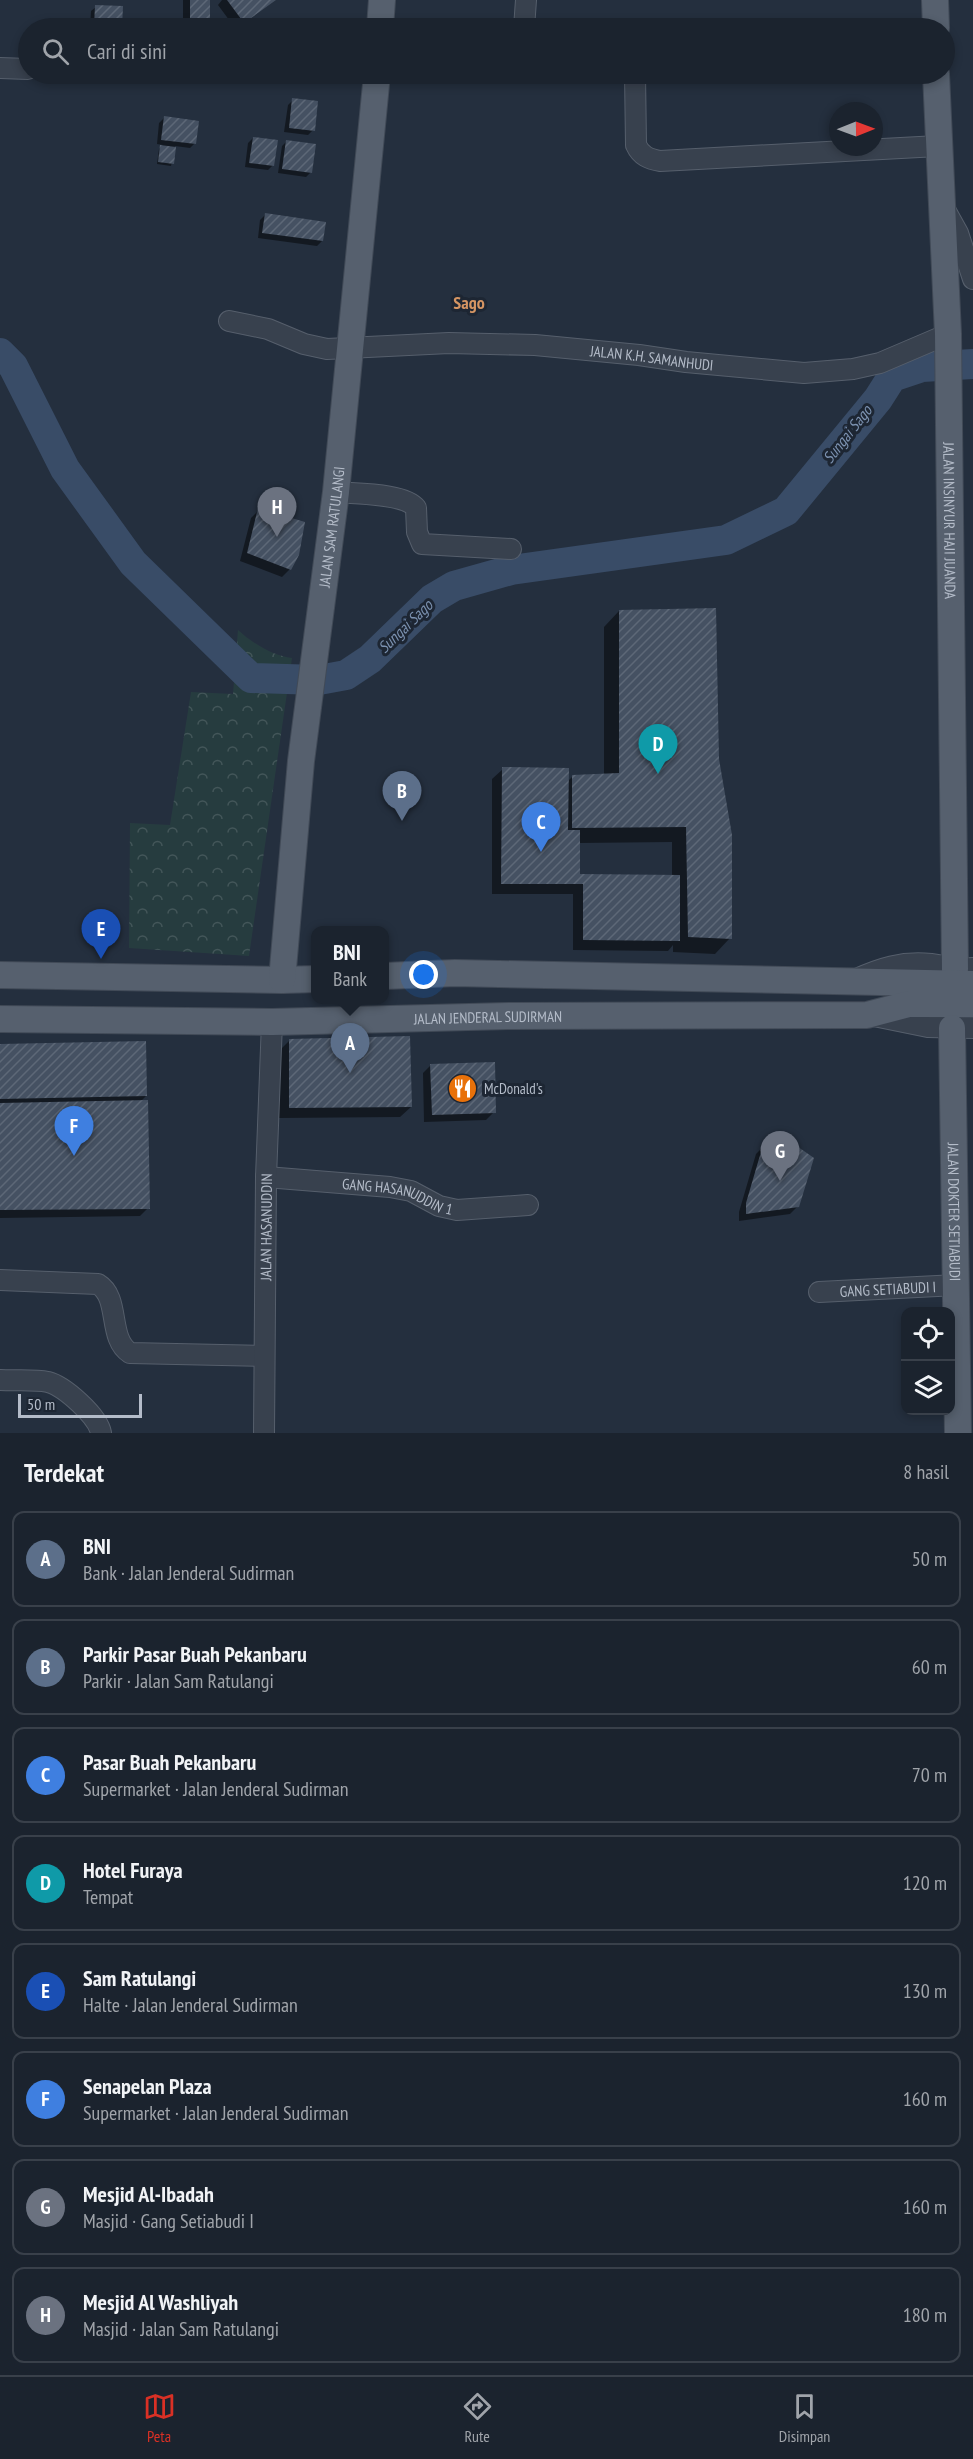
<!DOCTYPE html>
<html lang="id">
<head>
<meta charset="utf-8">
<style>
  body { margin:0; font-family:"PT Sans Narrow",sans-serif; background:#282f3a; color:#f1f3f6 }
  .controls { position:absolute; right:18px; bottom:18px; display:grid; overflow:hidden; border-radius:12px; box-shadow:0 3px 9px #0003 }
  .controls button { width:54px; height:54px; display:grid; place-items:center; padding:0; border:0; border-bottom:2px solid #39404a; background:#1b232e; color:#f1f3f6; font:30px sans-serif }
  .compass { position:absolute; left:829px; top:102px; width:54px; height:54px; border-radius:50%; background:#1b232e; box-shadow:0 3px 9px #0003; rotate:89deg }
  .scale { position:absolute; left:18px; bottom:15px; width:124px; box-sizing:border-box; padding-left:6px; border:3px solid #b4bcc9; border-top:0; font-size:16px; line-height:21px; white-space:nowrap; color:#b4bcc9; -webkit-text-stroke:4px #1d2633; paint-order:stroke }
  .you { position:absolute; left:424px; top:975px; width:21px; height:21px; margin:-15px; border:4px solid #fff; border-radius:50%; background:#1a73e8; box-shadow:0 0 0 9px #1a73e833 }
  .badge { display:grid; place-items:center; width:39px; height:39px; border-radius:50%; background:#d93025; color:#fff; font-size:20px; font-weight:700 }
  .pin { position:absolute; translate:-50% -50px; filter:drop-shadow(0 2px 3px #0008) }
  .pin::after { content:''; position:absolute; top:32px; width:21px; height:18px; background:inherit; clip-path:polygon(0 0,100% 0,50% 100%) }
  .popup { position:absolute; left:311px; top:926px; width:78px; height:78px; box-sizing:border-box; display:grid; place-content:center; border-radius:12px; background:#1b232e; filter:drop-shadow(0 2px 4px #0005); font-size:20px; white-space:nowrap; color:#a0a4aa }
  .popup b { font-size:22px; color:#f1f3f6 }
  .popup::after { content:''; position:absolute; left:50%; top:100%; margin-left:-12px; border:12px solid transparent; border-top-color:#1b232e }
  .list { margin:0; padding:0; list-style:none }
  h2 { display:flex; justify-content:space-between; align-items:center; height:78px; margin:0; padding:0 24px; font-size:26px }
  h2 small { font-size:20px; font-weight:400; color:#a0a4aa }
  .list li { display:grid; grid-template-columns:39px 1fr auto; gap:18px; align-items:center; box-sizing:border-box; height:96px; margin:0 12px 12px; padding:0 12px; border:2px solid #39404a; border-radius:12px }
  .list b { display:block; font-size:22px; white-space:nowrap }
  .list p { margin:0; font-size:20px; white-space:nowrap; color:#a0a4aa }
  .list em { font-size:20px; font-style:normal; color:#a0a4aa }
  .icon { flex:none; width:33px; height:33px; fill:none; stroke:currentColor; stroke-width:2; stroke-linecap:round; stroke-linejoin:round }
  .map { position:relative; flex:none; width:973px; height:1433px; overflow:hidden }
  .search { position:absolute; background:#1b232e; box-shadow:0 3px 9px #0003; left:18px; right:18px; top:18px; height:66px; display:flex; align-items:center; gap:15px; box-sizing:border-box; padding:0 21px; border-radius:33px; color:#a0a4aa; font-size:22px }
  .sheet { height:942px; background:#1b232e }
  nav { display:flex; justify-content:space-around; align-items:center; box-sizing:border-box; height:84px; border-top:2px solid #39404a; background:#1b232e; font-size:16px; color:#a0a4aa }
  nav a { display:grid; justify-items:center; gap:3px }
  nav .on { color:#d93025 }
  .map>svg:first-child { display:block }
  .forest { fill:url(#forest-crowns) }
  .shadow { fill:#0007; fill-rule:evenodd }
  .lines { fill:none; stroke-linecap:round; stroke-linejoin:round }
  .river { stroke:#394c67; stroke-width:30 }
  .building { fill:url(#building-hatch) }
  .minor-casing { stroke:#565f6c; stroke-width:22 }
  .major-casing { stroke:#414a57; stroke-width:28 }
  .minor { stroke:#38414e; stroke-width:20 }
  .major { stroke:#56606e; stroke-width:26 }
  .labels { text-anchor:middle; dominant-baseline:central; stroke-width:6; stroke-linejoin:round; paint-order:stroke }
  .street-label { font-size:15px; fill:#b4bcc9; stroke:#1d2633 }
  .poi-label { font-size:15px; fill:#b4bcc9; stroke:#1d2633; text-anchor:start }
  .water-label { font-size:16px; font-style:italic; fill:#7c92b1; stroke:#1d2633 }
  .quarter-label { font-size:18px; font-weight:bold; fill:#d59563; stroke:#1d2633 }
</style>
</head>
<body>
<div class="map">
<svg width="973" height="1433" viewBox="0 0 973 1433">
  <defs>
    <pattern id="forest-crowns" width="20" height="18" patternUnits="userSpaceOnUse" patternTransform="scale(1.5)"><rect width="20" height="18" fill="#263c3f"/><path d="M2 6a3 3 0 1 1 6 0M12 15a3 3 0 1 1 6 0" fill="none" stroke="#435659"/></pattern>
    <pattern id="building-hatch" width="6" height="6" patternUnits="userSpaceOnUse" patternTransform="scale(1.5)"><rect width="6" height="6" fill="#455162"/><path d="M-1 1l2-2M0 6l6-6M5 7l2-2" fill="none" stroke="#5d6877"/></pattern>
  </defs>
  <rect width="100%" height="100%" fill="#242f3e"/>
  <!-- forest -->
  <path class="forest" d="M238,630C252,643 273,656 292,658L249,956L129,948L130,823L170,825L191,692L233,694Z"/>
  <!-- shadow -->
  <path class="shadow" d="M183,0H209V21L201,28H183Z
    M222,0H273L235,28L218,5Z
    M96,7L121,8L120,28H90L91,11Z
    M293,100L313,130L308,135L284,132L288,105Z
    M164,118L195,143L190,148L175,146L171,166L157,164L159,149L163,145L157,144L159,123Z
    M253,138L273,165L268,170L245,167L248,143Z
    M287,141L311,172L306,177L278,173L282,146Z
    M265,215L322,241L317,246L258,238L260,220Z
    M259,510L290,569L282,577L240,561L251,518Z
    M619,611L717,759L730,938L715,954L673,952V945L668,951L573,950V894H492V779L503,769L567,782L573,776L604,775V627ZM672,842V876H579V843Z
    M290,1040L411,1107L400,1117L279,1118V1051Z
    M0,1045L146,1096L140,1102L148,1208L140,1216L0,1218Z
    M431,1065L494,1112L486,1120L424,1122L423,1073Z
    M764,1146L798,1206L790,1214L739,1221V1212L756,1154Z"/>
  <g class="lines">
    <!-- river -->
    <path class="river" d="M0,353L13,366L65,469L133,563L251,678L319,680L346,675L370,659L432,599L454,586L511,570L726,540L786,511L878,399L892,377L922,367L973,364"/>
  </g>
  <!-- building -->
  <path class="building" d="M190,0H210V22H190Z
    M227,0H276L244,23Z
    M95,5L123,6L122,28L94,27Z
    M292,98L318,101L315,131L289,128Z
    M164,116L199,121L196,144L161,140Z
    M253,137L278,140L274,166L249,163Z
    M286,140L316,144L312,173L282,169Z
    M160,145L176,147L174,164L158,162Z
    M265,213L326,222L323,241L262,233Z
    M258,508L305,522L299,555L291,570L247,553Z
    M716,608L719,759L732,835V939L688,937L686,827L572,828V775L619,773V610Z
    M502,767L569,768L568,830H580V874L680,875V941L583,940V884H501Z
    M410,1036L412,1107L289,1108V1039Z
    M146,1041L147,1096L0,1099V1044Z
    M495,1062L496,1113L432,1115L430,1064Z
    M148,1100L150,1209L0,1210V1103Z
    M791,1142L814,1158L799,1207L746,1214V1203L763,1145Z"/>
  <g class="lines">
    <defs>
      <g id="minor">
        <path d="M524,28L526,0"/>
        <path d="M0,68L28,69"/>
        <path d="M635,74L636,145C641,156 649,159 660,161L938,146"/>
        <path d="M943,206L958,233L973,279"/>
        <path id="s1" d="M229,321L268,329L304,344L327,349L449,343L535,345L639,355L686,362L804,373L853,369L880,363L948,334"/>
        <path d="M336,492C355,494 405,493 416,508L417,532L422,544L511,549"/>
        <path d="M854,980C880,968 902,961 931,964C946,966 958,969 973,968"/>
        <path d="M869,1015L928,1027L973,1028"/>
        <path id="s2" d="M266,1177L390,1187L411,1191L439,1206L457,1210L528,1205"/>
        <path d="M0,1280L98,1284C121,1298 107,1338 130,1353L263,1356"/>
        <path id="s3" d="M819,1292L957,1285"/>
        <path d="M0,1380C15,1381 33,1379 48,1382C64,1386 98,1416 101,1433"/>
        <path id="s4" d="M264,1433L266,1177L272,1022"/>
      </g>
      <g id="major">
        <path d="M935,0L936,28"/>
        <path d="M380,28L382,0"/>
        <path id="s5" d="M936,74L948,334L955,969"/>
        <path d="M0,975L282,980L316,979"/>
        <path d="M385,976L455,973L973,984"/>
        <path id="s6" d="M282,980L301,761L336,492L377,74"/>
        <path id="s7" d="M0,1019L272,1022L508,1016L867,1015L909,1004H973"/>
        <path id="s8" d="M952,1028L958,1433"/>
      </g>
    </defs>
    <!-- minor casing -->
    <use href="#minor" class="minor-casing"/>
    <!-- major casing -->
    <use href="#major" class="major-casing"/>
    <!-- minor -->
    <use href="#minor" class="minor"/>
    <!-- major -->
    <use href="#major" class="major"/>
  </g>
  <!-- icons -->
  <defs>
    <symbol id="restaurant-disc" viewBox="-11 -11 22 22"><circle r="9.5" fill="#e8710a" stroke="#1d2633"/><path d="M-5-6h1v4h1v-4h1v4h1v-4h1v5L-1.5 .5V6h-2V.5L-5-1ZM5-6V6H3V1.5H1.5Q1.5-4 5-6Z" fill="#fff"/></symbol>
  </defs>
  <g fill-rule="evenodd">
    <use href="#restaurant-disc" x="446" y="1072" width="33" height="33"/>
  </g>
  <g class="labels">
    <!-- street labels -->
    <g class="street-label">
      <text stroke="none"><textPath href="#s1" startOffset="428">JALAN K.H. SAMANHUDI</textPath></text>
      <text stroke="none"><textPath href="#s5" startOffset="447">JALAN INSINYUR HAJI JUANDA</textPath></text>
      <text stroke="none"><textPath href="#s6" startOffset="456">JALAN SAM RATULANGI</textPath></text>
      <text stroke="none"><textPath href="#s7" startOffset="488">JALAN JENDERAL SUDIRMAN</textPath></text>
      <text stroke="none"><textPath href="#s2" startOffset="134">GANG HASANUDDIN 1</textPath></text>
      <text stroke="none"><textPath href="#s8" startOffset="184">JALAN DOKTER SETIABUDI</textPath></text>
      <text stroke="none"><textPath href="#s4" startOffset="206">JALAN HASANUDDIN</textPath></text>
      <text stroke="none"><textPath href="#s3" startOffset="69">GANG SETIABUDI I</textPath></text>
    </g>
    <!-- poi labels -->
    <g class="poi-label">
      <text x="484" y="1088">McDonald's</text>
    </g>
    <!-- water labels -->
    <g class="water-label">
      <text transform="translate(847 434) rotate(-52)">Sungai Sago</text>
      <text transform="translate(405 626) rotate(-44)">Sungai Sago</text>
    </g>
    <!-- quarter labels -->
    <g class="quarter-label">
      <text x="469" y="302">Sago</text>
    </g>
  </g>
</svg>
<div class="controls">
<button><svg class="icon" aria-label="locate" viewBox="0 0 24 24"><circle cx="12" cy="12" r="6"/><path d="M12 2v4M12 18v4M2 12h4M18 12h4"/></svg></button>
<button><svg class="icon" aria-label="layers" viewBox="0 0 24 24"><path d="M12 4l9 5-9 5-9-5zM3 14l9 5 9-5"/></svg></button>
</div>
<svg class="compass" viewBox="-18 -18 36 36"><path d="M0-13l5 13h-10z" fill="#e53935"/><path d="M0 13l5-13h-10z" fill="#a0a4aa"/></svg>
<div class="scale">50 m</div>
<div class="you"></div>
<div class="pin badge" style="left:350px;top:1073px;background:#5c6f8a">A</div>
<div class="popup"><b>BNI</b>Bank</div>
<div class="pin badge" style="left:402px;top:821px;background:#5c6f8a">B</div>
<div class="pin badge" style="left:541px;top:852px;background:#3f7fe0">C</div>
<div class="pin badge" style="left:658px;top:774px;background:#0f9aa8">D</div>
<div class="pin badge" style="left:101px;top:959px;background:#1a4fb4">E</div>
<div class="pin badge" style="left:74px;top:1156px;background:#3f7fe0">F</div>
<div class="pin badge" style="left:780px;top:1181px;background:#6b7280">G</div>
<div class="pin badge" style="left:277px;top:537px;background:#6b7280">H</div>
<div class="search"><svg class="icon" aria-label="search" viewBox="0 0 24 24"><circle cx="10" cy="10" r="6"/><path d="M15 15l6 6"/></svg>Cari di sini</div>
</div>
<section class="sheet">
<h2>Terdekat<small>8 hasil</small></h2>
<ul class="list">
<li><span class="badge" style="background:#5c6f8a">A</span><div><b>BNI</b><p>Bank · Jalan Jenderal Sudirman</p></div><em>50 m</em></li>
<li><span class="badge" style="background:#5c6f8a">B</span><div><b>Parkir Pasar Buah Pekanbaru</b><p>Parkir · Jalan Sam Ratulangi</p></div><em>60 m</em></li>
<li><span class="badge" style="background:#3f7fe0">C</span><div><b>Pasar Buah Pekanbaru</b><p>Supermarket · Jalan Jenderal Sudirman</p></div><em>70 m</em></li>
<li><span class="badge" style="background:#0f9aa8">D</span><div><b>Hotel Furaya</b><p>Tempat</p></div><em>120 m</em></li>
<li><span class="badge" style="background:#1a4fb4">E</span><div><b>Sam Ratulangi</b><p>Halte · Jalan Jenderal Sudirman</p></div><em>130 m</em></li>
<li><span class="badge" style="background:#3f7fe0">F</span><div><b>Senapelan Plaza</b><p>Supermarket · Jalan Jenderal Sudirman</p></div><em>160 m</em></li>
<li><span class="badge" style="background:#6b7280">G</span><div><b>Mesjid Al-Ibadah</b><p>Masjid · Gang Setiabudi I</p></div><em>160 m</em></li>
<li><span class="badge" style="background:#6b7280">H</span><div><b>Mesjid Al Washliyah</b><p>Masjid · Jalan Sam Ratulangi</p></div><em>180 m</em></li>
</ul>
</section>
<nav>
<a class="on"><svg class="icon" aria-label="map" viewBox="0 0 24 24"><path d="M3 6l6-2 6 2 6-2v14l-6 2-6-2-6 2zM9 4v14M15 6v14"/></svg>Peta</a>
<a><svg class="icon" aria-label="directions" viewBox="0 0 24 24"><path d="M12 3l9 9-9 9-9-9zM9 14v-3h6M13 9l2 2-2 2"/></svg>Rute</a>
<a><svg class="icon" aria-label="saved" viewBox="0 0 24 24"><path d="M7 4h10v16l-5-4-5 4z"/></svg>Disimpan</a>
</nav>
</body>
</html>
